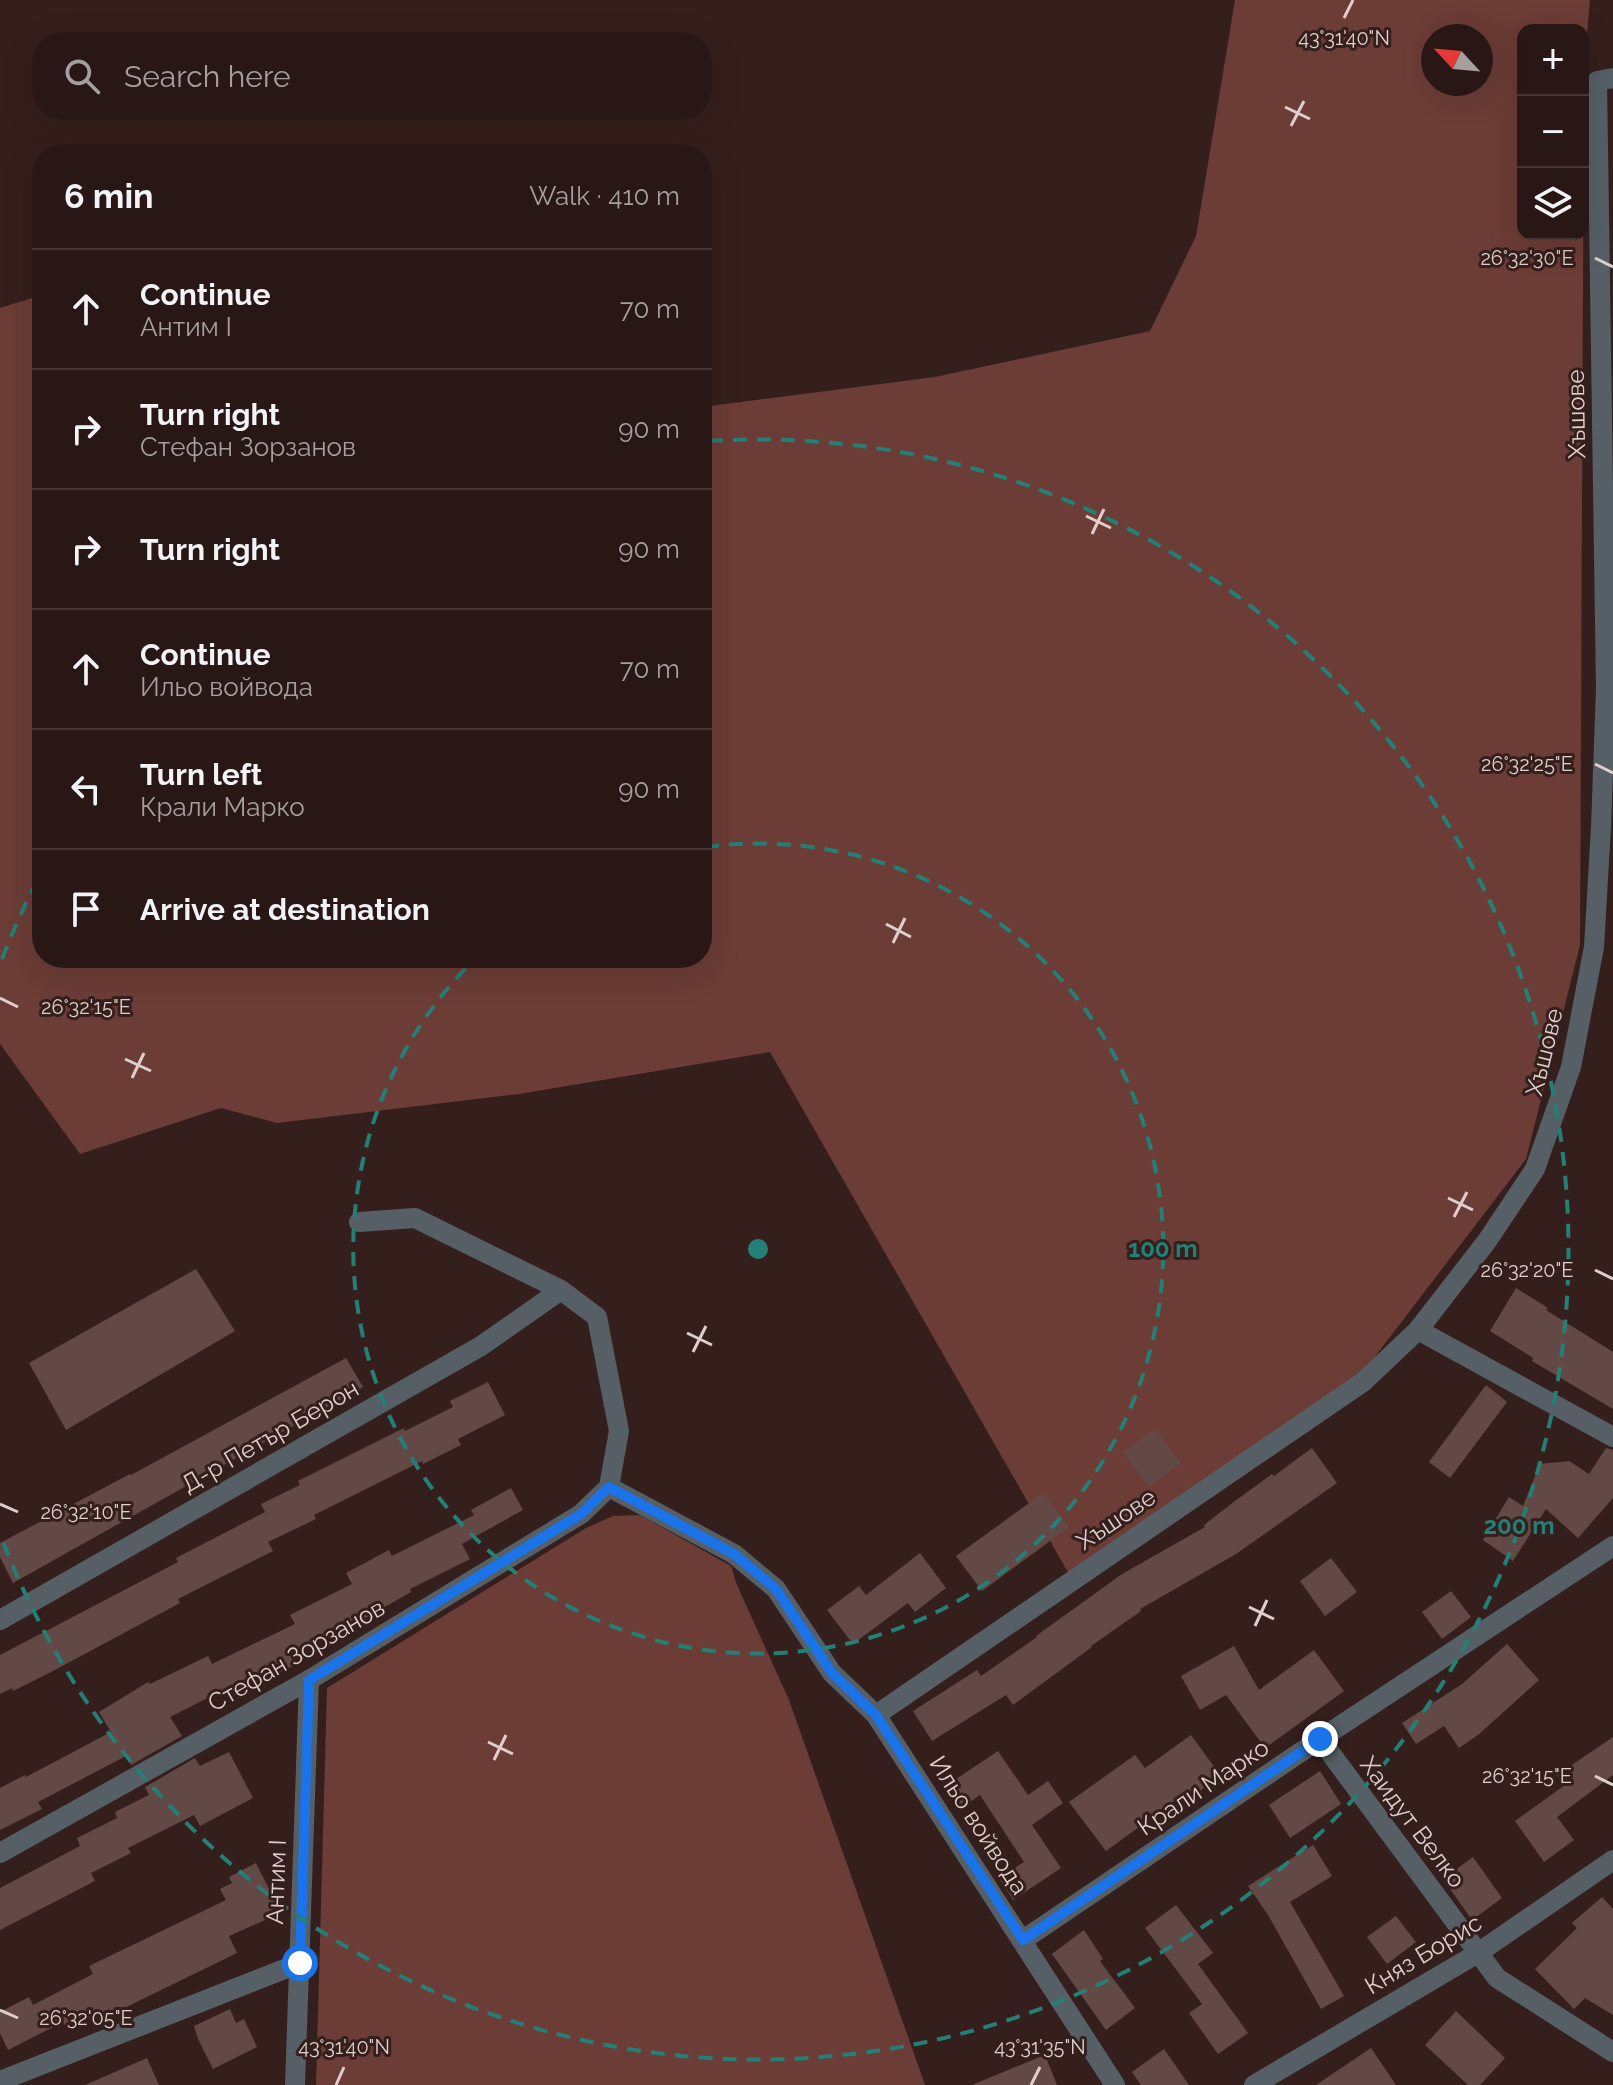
<!DOCTYPE html>
<html lang="en">
<head>
<meta charset="utf-8">
<style>
  body { margin:0; font-family:Raleway,sans-serif; background:#342422; color:#f1f3f6 }
  .controls { position:absolute; right:24px; top:24px; display:grid; overflow:hidden; border-radius:16px; box-shadow:0 8px 32px #0002 }
  .controls button { width:72px; height:72px; display:grid; place-items:center; padding:0; border:0; border-bottom:2px solid #443634; background:#281715; color:#f1f3f6; font:40px sans-serif }
  .compass { position:absolute; left:1421px; top:24px; width:72px; height:72px; border-radius:50%; background:#281715; box-shadow:0 8px 32px #0002; rotate:296deg }
  .stop { position:absolute; width:24px; height:24px; margin:-18px; border:6px solid #1a73e8; border-radius:50%; background:#fff }
  .stop.end { background:#1a73e8; border-color:#fff; box-shadow:0 2px 8px #0008 }
  .list { margin:0; padding:0; list-style:none }
  h2 { display:flex; justify-content:space-between; align-items:center; height:104px; margin:0; padding:0 32px; font-size:34px }
  h2 small { font-size:26px; font-weight:400; color:#a59fa0 }
  .list li { display:grid; grid-template-columns:52px 1fr auto; gap:24px; align-items:center; box-sizing:border-box; height:120px; padding:0 32px; border-top:2px solid #443634 }
  .list b { display:block; font-size:30px; white-space:nowrap }
  .list p { margin:0; font-size:26px; white-space:nowrap; color:#a59fa0 }
  .list em { font-size:26px; font-style:normal; color:#a59fa0 }
  .icon { flex:none; width:44px; height:44px; fill:none; stroke:currentColor; stroke-width:2; stroke-linecap:round; stroke-linejoin:round }
  .map { position:relative; flex:none; width:1613px; height:2085px; overflow:hidden }
  .search { position:absolute; background:#281715; box-shadow:0 8px 32px #0002; left:32px; top:32px; width:680px; height:88px; display:flex; align-items:center; gap:20px; box-sizing:border-box; padding:0 28px; border-radius:32px; color:#a59fa0; font-size:30px }
  .panel { position:absolute; background:#281715; box-shadow:0 8px 32px #0002; left:32px; top:144px; width:680px; height:824px; border-radius:32px }
  .map>svg:first-child { display:block }
  .green { fill:#6c3c36; fill-rule:evenodd }
  .building { fill:#634945 }
  .lines { fill:none; stroke-linecap:round; stroke-linejoin:round }
  .minor { stroke:#555f65; stroke-width:20 }
  .route { stroke:#1a73e8; stroke-width:10 }
  .ticks { fill:none; stroke:#decfcc; stroke-width:3 }
  .ring { fill:none; stroke:#247f77; stroke-width:4; stroke-dasharray:14 10 }
  .labels { text-anchor:middle; dominant-baseline:central; stroke-width:6; stroke-linejoin:round; paint-order:stroke }
  .street-label { font-size:24px; fill:#decfcc; stroke:#351f1c }
  .ticks-label { font-size:20px; text-anchor:middle; fill:#decfcc; stroke:#351f1c; stroke-width:6; stroke-linejoin:round; paint-order:stroke }
  .centre { fill:#247f77; stroke:#351f1c; stroke-width:4 }
  .ring-label { font-size:24px; text-anchor:middle; font-weight:bold; fill:#247f77; stroke:#351f1c; stroke-width:6; stroke-linejoin:round; paint-order:stroke }
</style>
</head>
<body>
<div class="map">
<svg width="1613" height="2085" viewBox="0 0 1613 2085">
  <rect width="100%" height="100%" fill="#351f1c"/>
  <!-- green -->
  <path class="green" d="M1235,0H1590L1584,70L1580,945L1526,1159L1361,1375L1069,1574L770,1052L519,1094L277,1123L221,1108L80,1154L0,1044V308L42,295V958H702V407L935,377L1150,331L1196,236ZM1523,30H1583V234H1523ZM1433,36H1481V84H1433Z
    M640,1515L731,1566L737,1585L789,1700L925,2085H316L327,1688L586,1528L613,1516Z"/>
  <!-- building -->
  <path class="building" d="M196,1269L235,1331L66,1430L29,1363Z
    M1516,1288L1548,1308L1546,1310L1613,1352V1409L1532,1361L1533,1358L1490,1331Z
    M346,1358L363,1387L13,1583L0,1557V1543L130,1474L131,1475Z
    M488,1382L505,1415L458,1439L461,1445L423,1464L422,1461L314,1515L316,1519L268,1542L273,1551L178,1599L180,1603L51,1672L13,1691L12,1688L0,1694V1655L178,1562L176,1558L265,1512L261,1504L300,1485L298,1481L404,1428L405,1431L453,1407L450,1401Z
    M1486,1385L1507,1402L1450,1478L1429,1462Z
    M1155,1429L1181,1463L1149,1487L1123,1452Z
    M1312,1448L1337,1483L1236,1554L1140,1609L1141,1611L1091,1646L1092,1647L1013,1705L1006,1695L932,1741L913,1711L977,1670L981,1676L1037,1637L1036,1636L1122,1574L1205,1527L1204,1525L1235,1501L1272,1474L1274,1476Z
    M1606,1448L1613,1450V1498L1578,1538L1546,1509L1513,1561L1483,1540L1509,1497L1523,1506L1540,1464L1569,1461L1589,1474Z
    M511,1488L523,1510L462,1544L470,1559L410,1589L411,1592L353,1625L291,1657L295,1665L257,1684L253,1675L170,1717L182,1736L131,1765L126,1756L38,1802L42,1809L0,1830V1788L25,1775L26,1777L111,1732L99,1712L148,1682L150,1684L208,1656L212,1664L295,1624L290,1615L352,1584L346,1573L389,1550L392,1556L474,1515L471,1510Z
    M1043,1493L1069,1527L982,1591L956,1556Z
    M920,1553L946,1588L915,1612L908,1603L853,1644L827,1610L859,1586L866,1595Z
    M1331,1558L1357,1592L1325,1616L1300,1581Z
    M1451,1591L1471,1617L1442,1639L1422,1612Z
    M1507,1644L1539,1680L1478,1735L1459,1748L1444,1726L1416,1744L1402,1723L1462,1684Z
    M1234,1646L1259,1690L1314,1650L1344,1691L1265,1748L1226,1695L1200,1710L1181,1676Z
    M1191,1735L1221,1776L1191,1797L1187,1792L1106,1851L1069,1802L1135,1755L1145,1768Z
    M1613,1737V1775L1557,1817L1574,1840L1544,1862L1515,1821L1565,1785L1557,1775Z
    M998,1751L1028,1795L1048,1781L1063,1803L1032,1825L1061,1868L1013,1900L999,1878L1024,1862L980,1795L960,1809L944,1787Z
    M229,1752L253,1798L200,1826L194,1815L128,1848L131,1853L91,1873L95,1881L0,1930V1888L80,1846L77,1838L117,1818L115,1812L149,1795L145,1787L195,1758L200,1766Z
    M1320,1771L1341,1804L1290,1838L1269,1805Z
    M1313,1845L1332,1876L1290,1902L1344,1996L1321,2009L1268,1915L1248,1886Z
    M1473,1857L1502,1898L1472,1920L1443,1879Z
    M256,1863L281,1913L229,1936L237,1953L112,2014L109,2009L67,2030L63,2022L8,2050L0,2033V2012L29,1997L33,2005L93,1974L89,1966L226,1900L220,1889L232,1883L229,1877Z
    M1602,1897L1613,1909V2015L1585,1998L1574,2009L1535,1969L1577,1928L1572,1923Z
    M1176,1905L1213,1953L1198,1964L1248,2033L1218,2054L1189,2013L1202,2004L1145,1928Z
    M1396,1916L1416,1942L1387,1964L1367,1937Z
    M1084,1930L1103,1959L1100,1961L1135,2008L1106,2030L1052,1954Z
    M230,2009L236,2023L244,2019L257,2047L213,2069L198,2039L194,2026Z
    M1456,2011L1505,2058L1480,2085H1468L1425,2045Z
    M1371,2048L1396,2085H1316Z
    M1164,2049L1189,2085H1141L1132,2072Z
    M1045,2055L1057,2085H974V2084Z
    M147,2058L159,2085H85Z"/>
  <g class="lines">
    <!-- minor -->
    <path class="minor" d="M359,1222L415,1218L561,1290L597,1317L619,1431L609,1487
      M1418,1330L1613,1437
      M609,1487L734,1554L776,1589L832,1673L876,1715L1115,2085
      M0,1620L481,1346L561,1290
      M876,1715L1363,1382L1418,1330L1487,1241L1535,1169L1571,1067L1594,947L1601,827L1606,689L1597,81L1613,78
      M1320,1739L1497,1978L1613,2052
      M0,1853L309,1680L581,1514L609,1487
      M1023,1940L1320,1739L1613,1546
      M0,2081L300,1963
      M295,2085L309,1680
      M1254,2085L1478,1953L1613,1860"/>
  </g>
  <g class="lines">
    <!-- route -->
    <path class="route" d="M300,1963L309,1680L581,1514L609,1487L734,1554L776,1589L832,1673L876,1715L1023,1940L1320,1739"/>
  </g>
  <!-- ticks -->
  <path class="ticks" d="M1344,18L1353,0M1285,107L1310,119M1291,126L1304,101M1595,258L1613,267M1086,516L1111,528M1092,534L1104,509M1595,764L1613,773M886,924L911,937M893,943L905,918M0,998L18,1007M125,1059L151,1071M132,1078L144,1053M1448,1198L1473,1210M1454,1217L1467,1192M1595,1270L1613,1279M687,1333L712,1345M693,1352L706,1326M0,1504L18,1512M1249,1607L1274,1619M1255,1626L1267,1600M488,1742L513,1754M494,1760L506,1735M1595,1776L1613,1785M0,2010L18,2018M336,2085L344,2067M1031,2085L1040,2067"/>
  <!-- distance rings -->
  <g class="ring">
    <path d="M705 847A405 405 0 1 1 474 960"/>
    <path d="M2 959A810 810 0 0 1 40 875M709 441A810 810 0 1 1 2 1539"/>
  </g>
  <g class="labels">
    <!-- street labels -->
    <g class="street-label">
      <text transform="translate(1576 414) rotate(-91)">Хъшове</text>
      <text transform="translate(1544 1052) rotate(-76)">Хъшове</text>
      <text transform="translate(270 1436) rotate(-30)">Д-р Петър Берон</text>
      <text transform="translate(1116 1519) rotate(-34)">Хъшове</text>
      <text transform="translate(296 1655) rotate(-30)">Стефан Зорзанов</text>
      <text transform="translate(1203 1787) rotate(-34)">Крали Марко</text>
      <text transform="translate(1413 1822) rotate(53)">Хаидут Велко</text>
      <text transform="translate(979 1825) rotate(57)">Ильо войвода</text>
      <text transform="translate(276 1882) rotate(-88)">Антим I</text>
      <text transform="translate(1423 1954) rotate(-31)">Княз Борис</text>
    </g>
  </g>
  <g class="ticks-label">
    <text x="1344" y="45">43°31'40"N</text>
    <text x="1527" y="265">26°32'30"E</text>
    <text x="1527" y="771">26°32'25"E</text>
    <text x="86" y="1014">26°32'15"E</text>
    <text x="1527" y="1277">26°32'20"E</text>
    <text x="86" y="1519">26°32'10"E</text>
    <text x="1527" y="1783">26°32'15"E</text>
    <text x="86" y="2025">26°32'05"E</text>
    <text x="344" y="2054">43°31'40"N</text>
    <text x="1040" y="2054">43°31'35"N</text>
  </g>
  <circle cx="758" cy="1249" r="12" class="centre"/>
  <g class="ring-label">
    <text x="1163" y="1257">100 m</text>
    <text x="1519" y="1534">200 m</text>
  </g>
</svg>
<div class="controls">
<button>+</button>
<button>−</button>
<button><svg class="icon" aria-label="layers" viewBox="0 0 24 24"><path d="M12 4l9 5-9 5-9-5zM3 14l9 5 9-5"/></svg></button>
</div>
<svg class="compass" viewBox="-18 -18 36 36"><path d="M0-13l5 13h-10z" fill="#e53935"/><path d="M0 13l5-13h-10z" fill="#a59fa0"/></svg>
<div class="stop" style="left:300px;top:1963px"></div>
<div class="stop end" style="left:1320px;top:1739px"></div>
<div class="search"><svg class="icon" aria-label="search" viewBox="0 0 24 24"><circle cx="10" cy="10" r="6"/><path d="M15 15l6 6"/></svg>Search here</div>
<section class="panel">
<h2>6 min<small>Walk · 410 m</small></h2>
<ul class="list">
<li><svg class="icon" aria-label="ahead" viewBox="0 0 24 24"><path d="M12 20V5M6 11l6-6 6 6"/></svg><div><b>Continue</b><p>Антим I</p></div><em>70 m</em></li>
<li><svg class="icon" aria-label="right" viewBox="0 0 24 24"><path d="M7 20v-9h11M14 6l5 5-5 5"/></svg><div><b>Turn right</b><p>Стефан Зорзанов</p></div><em>90 m</em></li>
<li><svg class="icon" aria-label="right" viewBox="0 0 24 24"><path d="M7 20v-9h11M14 6l5 5-5 5"/></svg><div><b>Turn right</b></div><em>90 m</em></li>
<li><svg class="icon" aria-label="ahead" viewBox="0 0 24 24"><path d="M12 20V5M6 11l6-6 6 6"/></svg><div><b>Continue</b><p>Ильо войвода</p></div><em>70 m</em></li>
<li><svg class="icon" aria-label="left" viewBox="0 0 24 24"><path d="M17 20v-9H6M10 6l-5 5 5 5"/></svg><div><b>Turn left</b><p>Крали Марко</p></div><em>90 m</em></li>
<li><svg class="icon" aria-label="arrive" viewBox="0 0 24 24"><path d="M6 21V4h12l-3 4 3 4H6"/></svg><div><b>Arrive at destination</b></div></li>
</ul>
</section>
</div>
</body>
</html>
